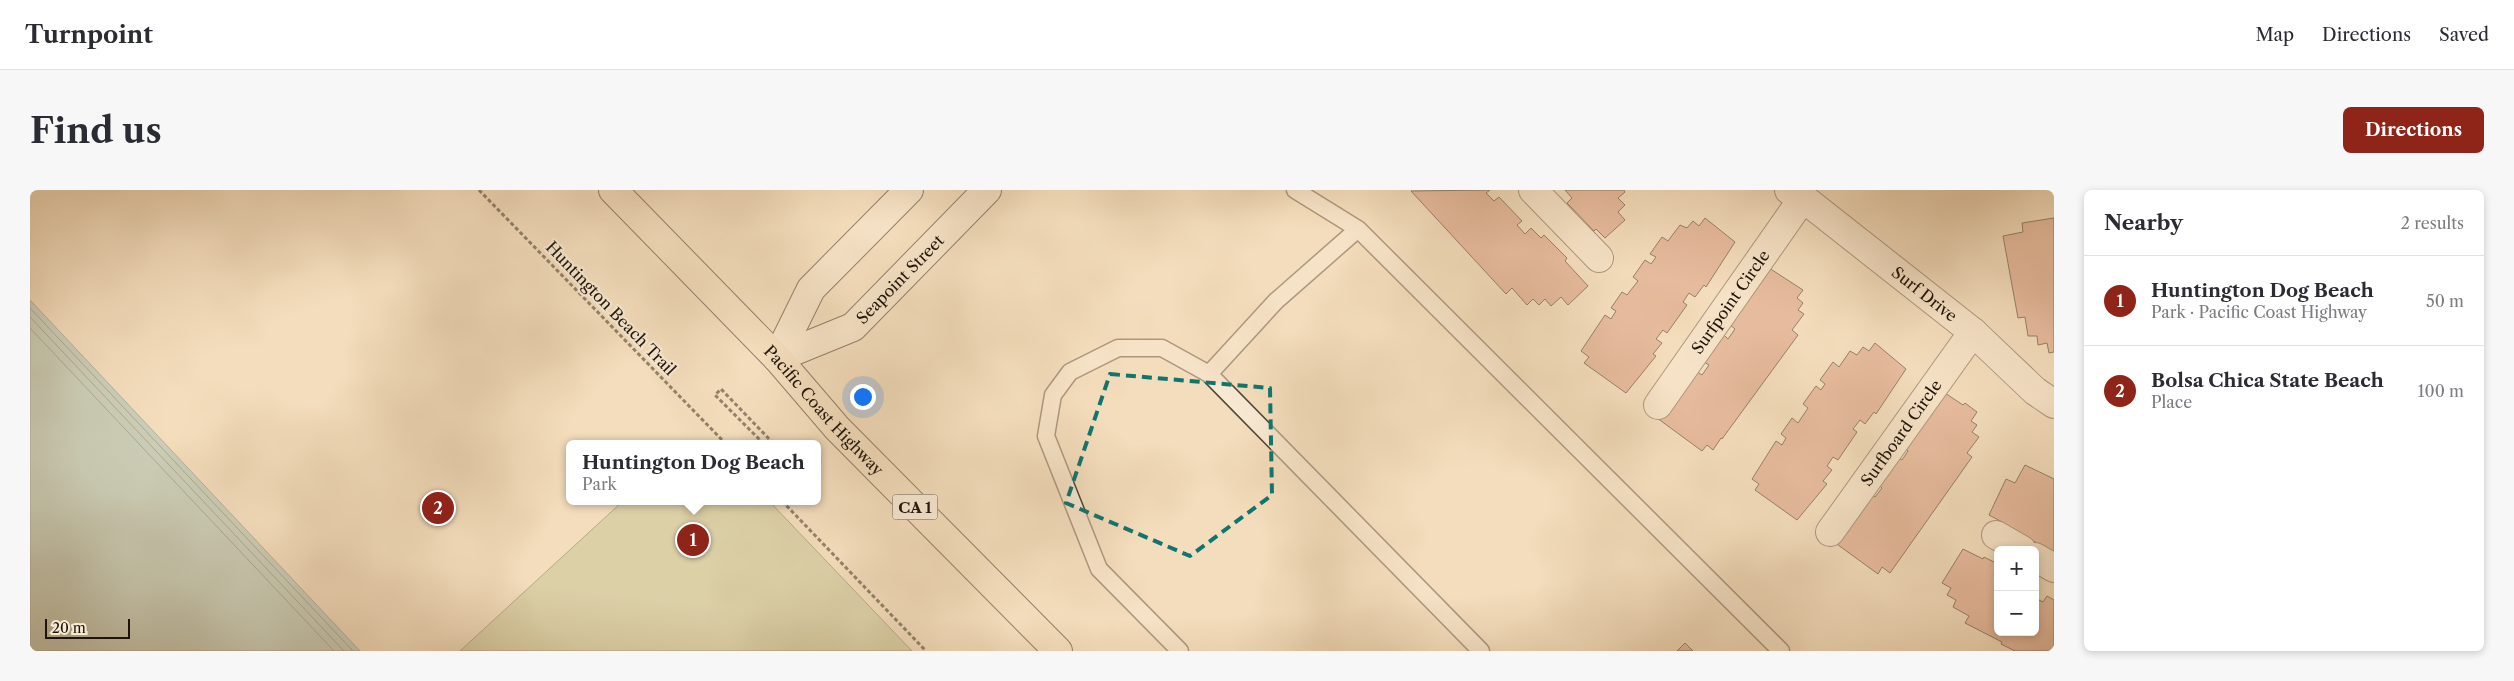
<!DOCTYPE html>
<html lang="en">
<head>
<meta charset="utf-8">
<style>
  body { margin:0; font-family:"Libre Caslon Text",serif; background:#f7f7f7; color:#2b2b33 }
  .controls { position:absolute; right:15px; bottom:15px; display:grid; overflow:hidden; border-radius:8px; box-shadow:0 2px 8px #0003 }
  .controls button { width:45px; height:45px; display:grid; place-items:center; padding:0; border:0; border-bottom:1px solid #e1e1e2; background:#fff; color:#2b2b33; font:25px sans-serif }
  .scale { position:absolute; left:15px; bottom:12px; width:85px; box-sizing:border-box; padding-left:5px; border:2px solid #1e140b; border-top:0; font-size:14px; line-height:18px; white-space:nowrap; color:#1e140b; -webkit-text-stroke:4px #f8e9d3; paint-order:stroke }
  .you { position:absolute; left:832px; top:206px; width:18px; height:18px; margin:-12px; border:4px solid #fff; border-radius:50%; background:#1a73e8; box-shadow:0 0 0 8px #1a73e833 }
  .badge { display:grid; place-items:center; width:32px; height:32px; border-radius:50%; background:#8f2418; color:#fff; font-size:16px; font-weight:700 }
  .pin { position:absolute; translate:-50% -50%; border:2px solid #fff; box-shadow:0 1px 5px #0006 }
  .popup { position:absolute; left:536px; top:250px; width:255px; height:65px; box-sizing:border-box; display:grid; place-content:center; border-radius:8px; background:#fff; filter:drop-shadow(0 1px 4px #0005); font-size:16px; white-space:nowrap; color:#7c7c81 }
  .popup b { font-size:19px; color:#2b2b33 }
  .popup::after { content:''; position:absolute; left:50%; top:100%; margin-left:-10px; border:10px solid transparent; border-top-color:#fff }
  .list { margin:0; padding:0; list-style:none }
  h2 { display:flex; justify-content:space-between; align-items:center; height:65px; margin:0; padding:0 20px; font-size:21px }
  h2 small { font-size:16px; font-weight:400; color:#7c7c81 }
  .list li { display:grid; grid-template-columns:32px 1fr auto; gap:15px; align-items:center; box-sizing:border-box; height:90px; padding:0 20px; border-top:1px solid #e1e1e2 }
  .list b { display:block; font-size:19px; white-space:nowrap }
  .list p { margin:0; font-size:16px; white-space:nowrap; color:#7c7c81 }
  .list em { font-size:16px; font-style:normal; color:#7c7c81 }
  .map { position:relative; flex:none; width:2024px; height:461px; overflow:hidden; border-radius:8px }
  header { display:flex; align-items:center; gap:30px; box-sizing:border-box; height:70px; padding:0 25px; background:#fff; border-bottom:1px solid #e1e1e2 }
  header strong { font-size:24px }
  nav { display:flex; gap:28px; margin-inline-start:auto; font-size:18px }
  .intro { display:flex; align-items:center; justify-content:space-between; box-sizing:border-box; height:120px; padding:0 30px }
  h1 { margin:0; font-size:35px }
  .button { padding:12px 22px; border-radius:8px; background:#8f2418; color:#fff; font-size:18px; font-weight:700 }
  main { display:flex; gap:30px; padding:0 30px }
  aside { flex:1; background:#fff; border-radius:8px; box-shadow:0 2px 8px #0003 }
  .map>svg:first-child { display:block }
  .green { fill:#bfc08e; stroke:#6e6a4c }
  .water { fill:#9cbcb1; stroke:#6a796f }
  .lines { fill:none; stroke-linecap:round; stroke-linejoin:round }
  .shore { stroke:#5d685e; stroke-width:1 }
  .building { fill:#d8947a; stroke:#1e140b }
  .service-casing { stroke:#544637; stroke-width:19 }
  .minor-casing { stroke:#544637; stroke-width:30 }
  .secondary-casing { stroke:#1e140b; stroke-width:30 }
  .trunk-casing { stroke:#1e140b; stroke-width:30 }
  .path { stroke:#1e140b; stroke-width:3; stroke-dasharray:4 2.5; stroke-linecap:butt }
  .service { stroke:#f8e9d3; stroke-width:16 }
  .minor { stroke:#f8e9d3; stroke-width:28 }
  .secondary { stroke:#f8e9d3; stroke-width:28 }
  .trunk { stroke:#f4ddbc; stroke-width:28 }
  .marked { fill:none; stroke:#0f766e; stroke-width:4; stroke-dasharray:10 6; stroke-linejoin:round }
  .labels { text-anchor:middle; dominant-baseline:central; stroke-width:4.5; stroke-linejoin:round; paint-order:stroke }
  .shield { fill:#f8e9d3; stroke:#5f5447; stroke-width:1 }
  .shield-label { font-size:15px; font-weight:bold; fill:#1e140b }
  .street-label { font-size:16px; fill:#1e140b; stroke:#f8e9d3 }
</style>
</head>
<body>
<header>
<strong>Turnpoint</strong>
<nav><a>Map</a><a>Directions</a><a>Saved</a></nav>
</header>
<div class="intro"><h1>Find us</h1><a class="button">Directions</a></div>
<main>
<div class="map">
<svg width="2024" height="461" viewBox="0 0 2024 461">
  <rect width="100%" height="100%" fill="#f4ddbc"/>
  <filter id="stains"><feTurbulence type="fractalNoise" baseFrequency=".004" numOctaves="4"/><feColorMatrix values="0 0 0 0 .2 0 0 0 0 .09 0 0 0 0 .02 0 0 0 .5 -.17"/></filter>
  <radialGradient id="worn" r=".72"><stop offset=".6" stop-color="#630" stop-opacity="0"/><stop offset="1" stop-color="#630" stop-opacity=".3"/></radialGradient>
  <!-- green -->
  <path class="green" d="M593,311H739L882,461H430Z"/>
  <!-- water -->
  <path class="water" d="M0,110L330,461H0Z"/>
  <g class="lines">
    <!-- shore -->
    <path class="shore" d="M0,118L323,461
      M0,127L314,461
      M0,138L304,461"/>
  </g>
  <!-- building -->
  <path class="building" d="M1460,0L1456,3L1464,11L1469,7L1492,31L1487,35L1495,44L1501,38L1511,48L1514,45L1537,68L1535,71L1558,96L1538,115L1531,107L1521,116L1515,109L1509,115L1503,109L1497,115L1482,98L1476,104L1381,1Z
    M1535,0H1594L1595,2L1588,8L1595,15L1588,22L1595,30L1575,48L1566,39L1564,41L1537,13L1542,8Z
    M1675,28L1705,52L1676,97L1674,95L1665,107L1659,103L1653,112L1657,115L1637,143L1633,140L1626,149L1632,153L1623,164L1626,166L1596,203L1554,173L1559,167L1551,161L1575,125L1581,129L1586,121L1581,118L1592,102L1597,105L1608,91L1603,87L1615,70L1621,74L1626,67L1620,64L1632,47L1638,51L1650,35L1657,38L1663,31L1669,36Z
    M2024,28V162L2019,163L2017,153L2008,155L2007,146H1998L1995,127L1988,128L1973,46L1993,42L1992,33Z
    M1739,78L1773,100L1767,108L1773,113L1768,120L1774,124L1762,140L1768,145L1692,249L1691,248L1683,260L1677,255L1672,261L1627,228L1666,181L1672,185L1679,175L1674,172L1694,145L1698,149L1705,139L1700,135Z
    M1845,153L1876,179L1846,224L1844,222L1835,234L1830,230L1823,239L1827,242L1808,270L1803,267L1797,276L1802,280L1793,291L1797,294L1767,330L1725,300L1729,294L1722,289L1746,251L1752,255L1756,248L1751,244L1762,228L1768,233L1778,218L1773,214L1786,196L1791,200L1795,194L1790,190L1803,172L1809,177L1820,161L1827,165L1833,157L1839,161Z
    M1912,201L1933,215L1935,213L1947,222L1941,231L1947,235L1942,242L1949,247L1937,263L1942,267L1860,383L1852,377L1848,384L1804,352L1840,303L1845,307L1852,298L1848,294L1867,267L1872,270L1878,261L1873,257Z
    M1995,275L2024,289V364L2023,361L1973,336L1974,333L1959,325L1976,289L1985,293Z
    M1933,359L1953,369L1954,367L1968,374L1964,385L1968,388V442H2005V408L2013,412L2017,406L2024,410V461H1985L1971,454L1972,452L1935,433L1939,426L1923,417L1926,410L1917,405L1921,398L1912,393Z
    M1655,453L1663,461H1647Z"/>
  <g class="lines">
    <defs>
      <path id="service" d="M1265,0L1328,39L1751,461
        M1179,184L1246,111L1328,39
        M1150,461L1069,379L1016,246L1023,205L1040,182L1088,158H1132L1179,184L1451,461"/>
      <g id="minor">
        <path d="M1503,0L1569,68"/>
        <path id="s1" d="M1759,0L1773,8L1943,142L2005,201L2024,214"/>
        <path id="s2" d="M1628,215L1773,8"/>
        <path id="s3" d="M1800,342L1943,142"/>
        <path d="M1966,345L1992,360"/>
        <path d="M2005,367L2024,378"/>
      </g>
      <g id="secondary">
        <path id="s4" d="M747,168L823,137L957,0"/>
        <path d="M747,168L781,99L879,0"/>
      </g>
      <g id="trunk">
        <path id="s5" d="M583,0L747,168L807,238L1028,461"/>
      </g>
    </defs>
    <!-- service casing -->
    <use href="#service" class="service-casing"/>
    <!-- minor casing -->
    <use href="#minor" class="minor-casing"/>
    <!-- secondary casing -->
    <use href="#secondary" class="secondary-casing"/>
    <!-- trunk casing -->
    <use href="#trunk" class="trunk-casing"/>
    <!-- path -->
    <path class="path" d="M449,0L696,254
      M734,254L685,205L691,199L744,254
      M752,311L896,461"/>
    <!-- service -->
    <use href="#service" class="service"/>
    <!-- minor -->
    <use href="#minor" class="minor"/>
    <!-- secondary -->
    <use href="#secondary" class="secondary"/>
    <!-- trunk -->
    <use href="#trunk" class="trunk"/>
  </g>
  <!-- marked area -->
  <path d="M0 0H2024V461H0ZM1080,184L1240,198L1242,305L1160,366L1036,313Z" fill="#f4ddbc" fill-opacity=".55" fill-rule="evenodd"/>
  <path class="marked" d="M1080,184L1240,198L1242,305L1160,366L1036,313Z"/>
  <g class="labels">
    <!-- shield labels -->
    <rect class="shield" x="862.5" y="304.5" width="45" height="25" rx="4"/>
    <g class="shield-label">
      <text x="885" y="317">CA 1</text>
    </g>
    <!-- street labels -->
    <g class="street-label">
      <text stroke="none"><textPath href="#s4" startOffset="149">Seapoint Street</textPath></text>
      <text stroke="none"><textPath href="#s1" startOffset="171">Surf Drive</textPath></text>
      <text stroke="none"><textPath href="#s2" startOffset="126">Surfpoint Circle</textPath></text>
      <text transform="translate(581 118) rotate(46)">Huntington Beach Trail</text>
      <text stroke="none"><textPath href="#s5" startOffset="305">Pacific Coast Highway</textPath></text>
      <text stroke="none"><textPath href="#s3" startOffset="122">Surfboard Circle</textPath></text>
    </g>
  </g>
  <rect width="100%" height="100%" filter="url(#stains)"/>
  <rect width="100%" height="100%" fill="url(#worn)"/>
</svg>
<div class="controls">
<button>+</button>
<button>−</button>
</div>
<div class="scale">20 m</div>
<div class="you"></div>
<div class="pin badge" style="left:663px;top:350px">1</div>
<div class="popup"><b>Huntington Dog Beach</b>Park</div>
<div class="pin badge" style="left:408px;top:318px">2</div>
</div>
<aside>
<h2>Nearby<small>2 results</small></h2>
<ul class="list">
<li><span class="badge">1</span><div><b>Huntington Dog Beach</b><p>Park · Pacific Coast Highway</p></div><em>50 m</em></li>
<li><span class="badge">2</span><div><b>Bolsa Chica State Beach</b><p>Place</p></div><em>100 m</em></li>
</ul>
</aside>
</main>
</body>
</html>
